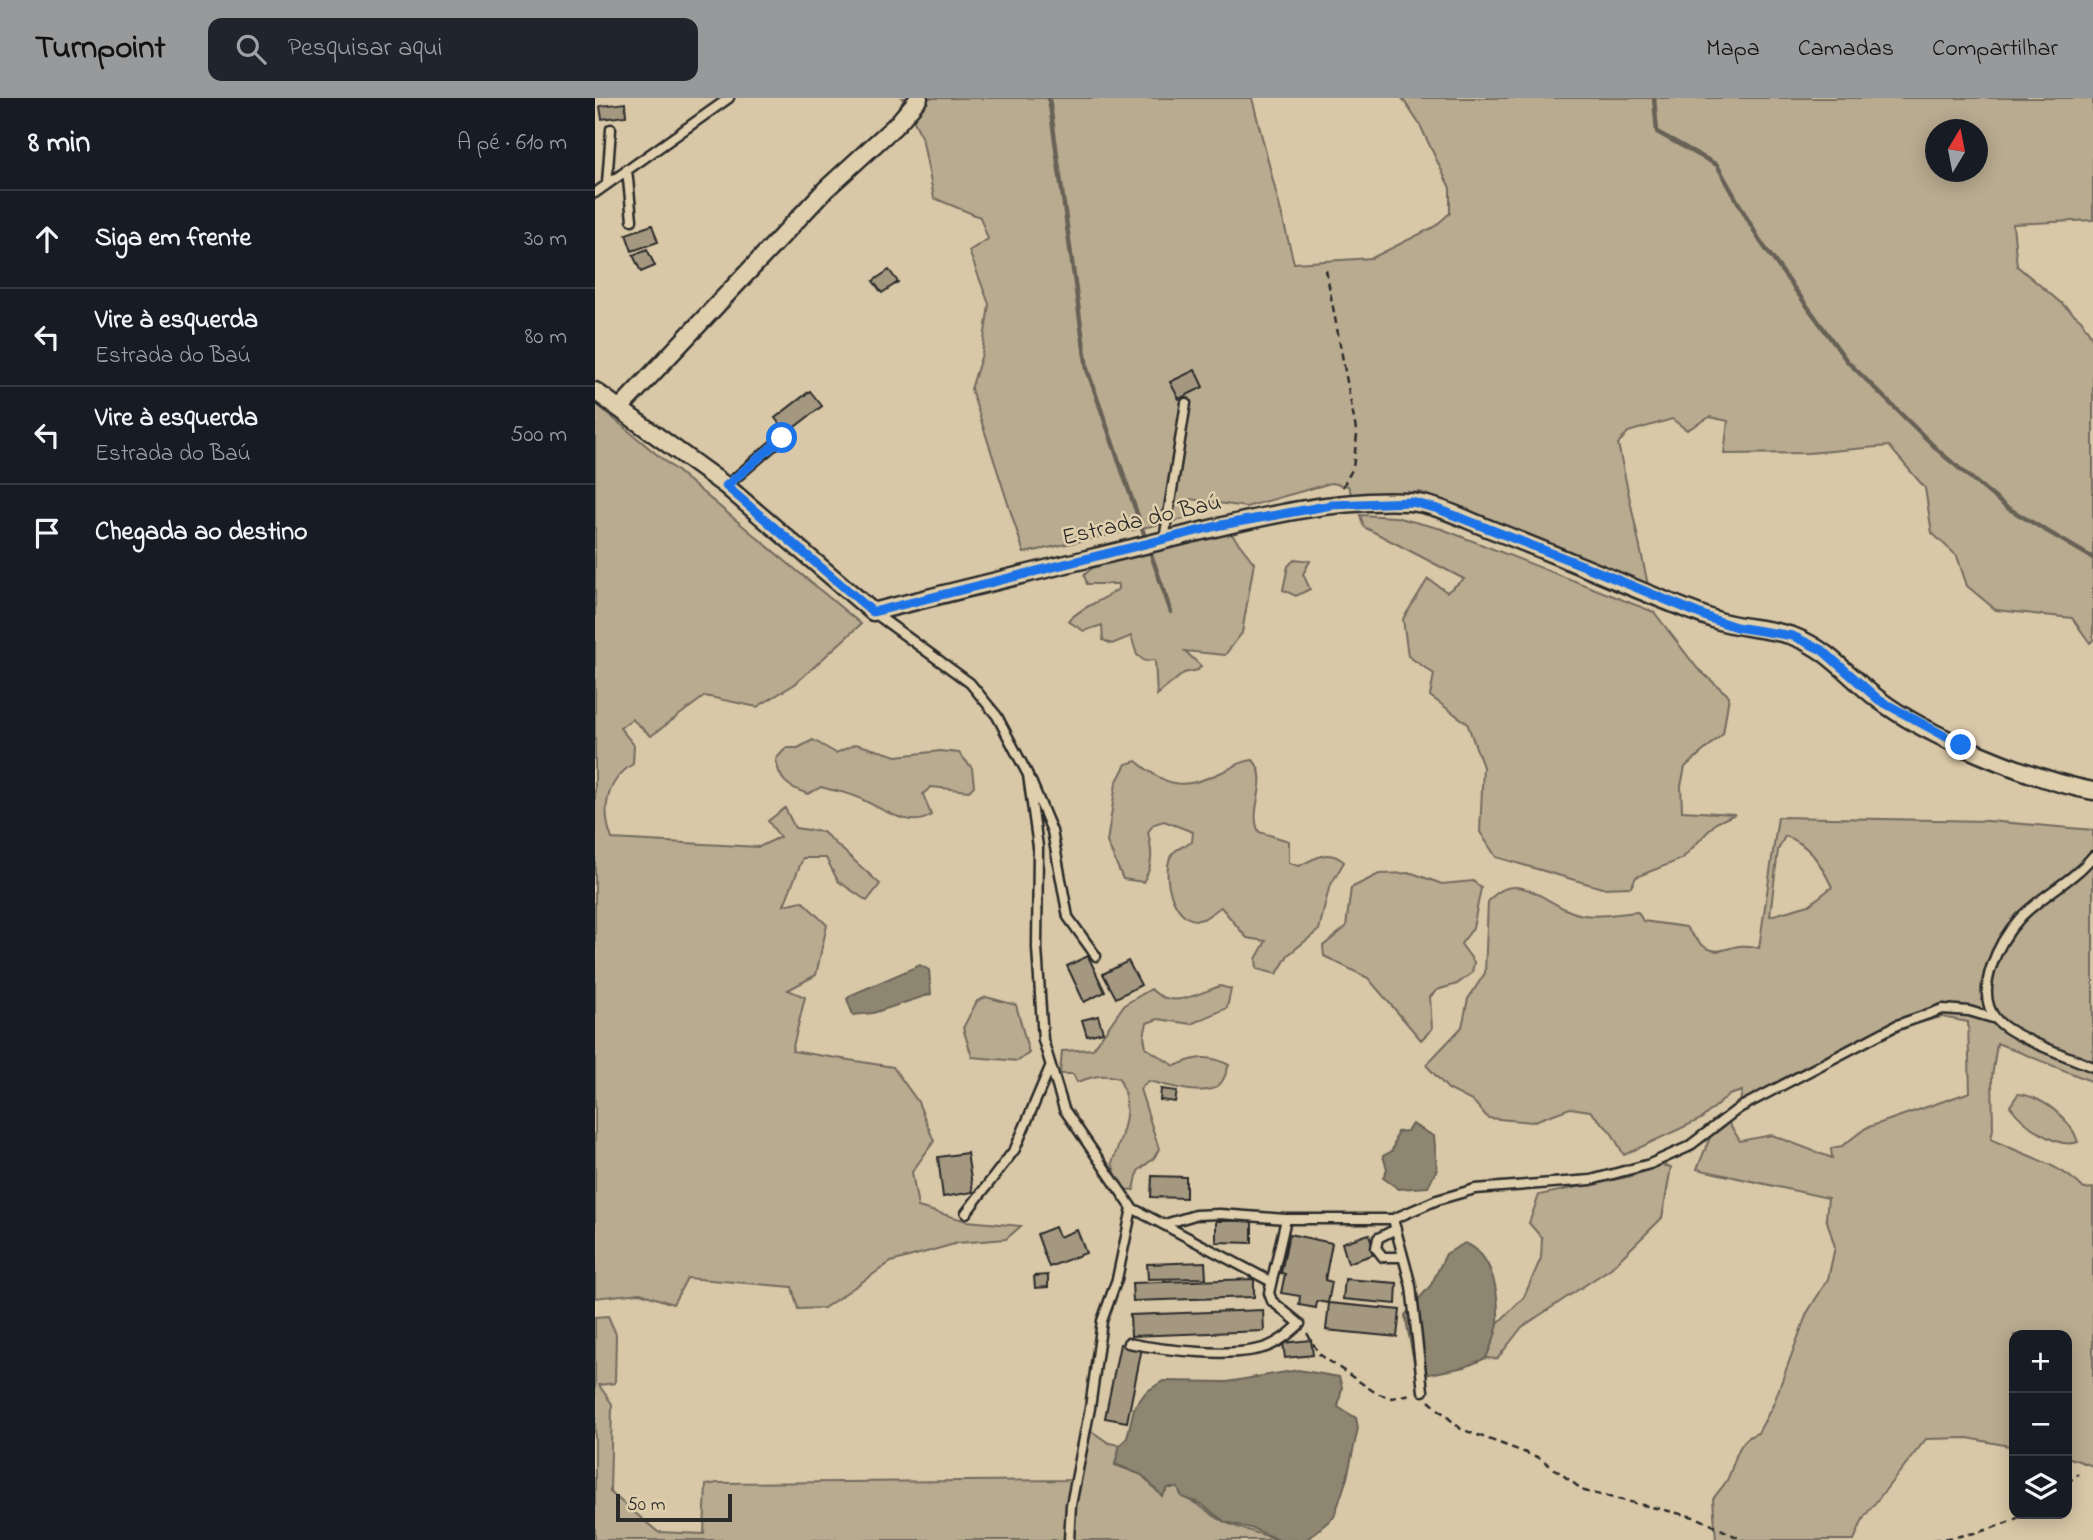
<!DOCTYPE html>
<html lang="pt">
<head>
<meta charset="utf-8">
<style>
  body { margin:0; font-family:"Indie Flower",sans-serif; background:#20242c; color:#f1f3f6 }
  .controls { position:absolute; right:21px; bottom:21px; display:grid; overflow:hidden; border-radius:14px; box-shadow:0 4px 18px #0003 }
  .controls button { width:63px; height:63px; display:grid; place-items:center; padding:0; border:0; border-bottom:2px solid #363941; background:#171b24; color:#f1f3f6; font:35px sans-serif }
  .compass { position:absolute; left:1330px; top:21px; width:63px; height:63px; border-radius:50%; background:#171b24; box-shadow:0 4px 18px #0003; rotate:10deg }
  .scale { position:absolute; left:21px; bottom:18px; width:116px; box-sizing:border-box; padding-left:7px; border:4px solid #2b2b2b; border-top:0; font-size:19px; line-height:24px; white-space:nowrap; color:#2b2b2b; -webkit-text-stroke:5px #e0cfac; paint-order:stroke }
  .stop { position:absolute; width:21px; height:21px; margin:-16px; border:5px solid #1a73e8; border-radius:50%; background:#fff }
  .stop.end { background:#1a73e8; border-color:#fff; box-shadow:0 2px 7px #0008 }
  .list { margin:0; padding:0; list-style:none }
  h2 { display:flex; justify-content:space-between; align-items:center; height:91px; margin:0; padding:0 28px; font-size:30px }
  h2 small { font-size:23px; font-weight:400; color:#9ea1a6 }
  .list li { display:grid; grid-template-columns:46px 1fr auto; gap:21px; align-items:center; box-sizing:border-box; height:98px; padding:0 28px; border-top:2px solid #363941 }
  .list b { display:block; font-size:26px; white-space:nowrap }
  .list p { margin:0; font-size:23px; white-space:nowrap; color:#9ea1a6 }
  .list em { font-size:23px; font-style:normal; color:#9ea1a6 }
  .icon { flex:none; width:38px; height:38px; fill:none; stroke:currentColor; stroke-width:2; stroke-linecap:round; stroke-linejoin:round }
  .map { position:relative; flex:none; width:1498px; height:1442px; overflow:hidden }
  header { display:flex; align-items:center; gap:42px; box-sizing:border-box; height:98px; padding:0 35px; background:#98999b; color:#111 }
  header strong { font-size:33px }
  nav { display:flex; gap:38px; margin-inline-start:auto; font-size:24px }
  .search { width:490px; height:63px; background:#20242c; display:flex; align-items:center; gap:18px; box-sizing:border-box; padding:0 24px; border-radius:14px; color:#9ea1a6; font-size:26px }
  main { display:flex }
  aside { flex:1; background:#171b24 }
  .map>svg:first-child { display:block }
  .green { fill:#b9ab90; stroke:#726b5e; stroke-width:2; fill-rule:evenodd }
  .water { fill:#8f8672; stroke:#676256; stroke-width:2 }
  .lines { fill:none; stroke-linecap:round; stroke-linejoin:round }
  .stream { stroke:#676256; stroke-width:4.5 }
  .building { fill:#a49881; stroke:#2b2b2b; stroke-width:2 }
  .lane-casing { stroke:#2b2b2b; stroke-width:13 }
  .street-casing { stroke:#2b2b2b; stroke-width:21 }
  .path { stroke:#2b2b2b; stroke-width:2.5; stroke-dasharray:7 5; stroke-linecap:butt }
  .lane { stroke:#e0cfac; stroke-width:8 }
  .street { stroke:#e0cfac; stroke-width:16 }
  .route { stroke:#1a73e8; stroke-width:9 }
  .labels { text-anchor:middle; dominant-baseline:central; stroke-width:5; stroke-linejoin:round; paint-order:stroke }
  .street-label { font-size:24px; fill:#2b2b2b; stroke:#e0cfac }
</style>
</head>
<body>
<header>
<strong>Turnpoint</strong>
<div class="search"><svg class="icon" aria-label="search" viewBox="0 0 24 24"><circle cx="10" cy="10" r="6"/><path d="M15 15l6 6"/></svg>Pesquisar aqui</div>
<nav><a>Mapa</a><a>Camadas</a><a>Compartilhar</a></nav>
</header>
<main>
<aside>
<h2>8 min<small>A pé · 610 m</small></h2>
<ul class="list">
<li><svg class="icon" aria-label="ahead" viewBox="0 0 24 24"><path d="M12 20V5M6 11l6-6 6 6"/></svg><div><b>Siga em frente</b></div><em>30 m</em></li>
<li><svg class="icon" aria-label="left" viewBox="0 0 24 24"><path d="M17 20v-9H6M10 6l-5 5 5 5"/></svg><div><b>Vire à esquerda</b><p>Estrada do Baú</p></div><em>80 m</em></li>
<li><svg class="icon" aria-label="left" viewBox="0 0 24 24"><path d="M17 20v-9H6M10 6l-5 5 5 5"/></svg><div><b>Vire à esquerda</b><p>Estrada do Baú</p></div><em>500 m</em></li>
<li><svg class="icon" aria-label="arrive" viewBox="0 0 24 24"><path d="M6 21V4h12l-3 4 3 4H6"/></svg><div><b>Chegada ao destino</b></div></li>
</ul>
</aside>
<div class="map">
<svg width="1498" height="1442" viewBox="0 0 1498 1442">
  <rect width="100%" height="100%" fill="#d9c8a7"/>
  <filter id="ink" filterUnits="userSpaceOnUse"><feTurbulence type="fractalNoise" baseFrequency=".0143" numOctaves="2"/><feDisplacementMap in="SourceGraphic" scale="14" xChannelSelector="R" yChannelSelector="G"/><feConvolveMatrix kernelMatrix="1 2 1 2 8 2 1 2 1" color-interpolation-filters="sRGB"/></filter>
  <g filter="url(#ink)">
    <!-- green -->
    <path class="green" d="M307,0H657L699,165L777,160L839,129L855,115V90L825,27L807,0H1498V122L1418,126L1422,168L1486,222L1498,241V542L1495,545L1477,520L1401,512L1372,488L1362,458L1337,435L1330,390L1294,348L1213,355L1129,356L1133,323L1115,319L1092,332L1077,321L1033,334L1023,346L1053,487L825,394L758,400L753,388L736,385L651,409L595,401L590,421L429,455L376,291L387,256L394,206L374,153L393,141L385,119L339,100L327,39ZM1340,32H1382V74H1340Z
      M0,305L266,526L200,586L162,609L110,598L56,638L37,621L25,630L39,647L38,666C11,683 6,712 17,741L164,749L185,739L173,723L190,710L200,730L228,734L285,786L272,803L243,783L231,760H208L189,807L207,803L232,827L221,877L193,892L210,899L197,953L298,969L323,1004L339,1043L317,1074L323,1109L372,1123L426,1128L411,1141L363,1145L296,1164L229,1210L203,1211L197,1189L92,1180L78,1206L45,1195L0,1200Z
      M765,417L800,419L847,431L1059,514L1102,570L1134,598L1128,636L1090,669L1086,688L1087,713L1140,716L1121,725L1087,761L1041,779L1036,789L1007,790L901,759L885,734L888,669L872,625L835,598L839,576L813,558L808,521L833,481L852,494L869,481L769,429Z
      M635,434L659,465L647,535L630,557L590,553L606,568L603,572L589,575L562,597L560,562L550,563L542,557L536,538L517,546L508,542L507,527L489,533L473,523C490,506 505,505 523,491V486H492L489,477L501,467Z
      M700,461L715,463L708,476L715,491L701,498L688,492L693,468Z
      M218,642L241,655L261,646L302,658L345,653L364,655L377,670L379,688L374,693L336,689L328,696L336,717C316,733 283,708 264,700C253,694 238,693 226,689L213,696C193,689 184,683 181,661L191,650H203Z
      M658,662C677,683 652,710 664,734L694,743V765L704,768C721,760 733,750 749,764L734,790L724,832L693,857L682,876L662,871L661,861L671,843L652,840L626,809C621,812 614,818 608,821C578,830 564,771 578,755C582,750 592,747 597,744L598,734L569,723L559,726L553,734C557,753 559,767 548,784L528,781L512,744L521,685L531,666L541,663C574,690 587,692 627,674C639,669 645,663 658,662Z
      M1183,719L1393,723L1498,732V984L1402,945L1397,979L1398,1031L1396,1041C1427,1057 1465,1065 1489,1091L1498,1090V1368L1472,1359V1237H1419V1349L1373,1340L1331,1341L1269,1419L1259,1442H1121L1118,1401C1122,1395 1128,1389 1132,1382C1141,1364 1141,1341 1163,1335L1178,1307L1212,1215L1233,1181L1240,1149L1231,1120L1233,1100L1102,1071L1118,1032L1132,1022L1145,1043L1177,1037L1237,1060L1236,1050L1247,1048L1271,1030L1375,994L1373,924L1347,919L1318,926L1236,965L1143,1017L1147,993L1134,997L1106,1021L1029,1057L1016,1034L995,1013L975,1010L937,1024L893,1020L879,1004L853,991L831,967L867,929L873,901L890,875L893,804C923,766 954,812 989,817C1005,820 1026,815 1043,814L1048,823L1091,829C1124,874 1129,839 1164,850ZM1190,738C1214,745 1227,768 1237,789L1214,807L1175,818L1183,752Z
      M817,775L847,786L878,783L886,790L878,830L866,846L879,864L877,875L862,886L842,892L835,899L837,931L826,942L773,880L729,858L728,848L751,829L756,790L784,776Z
      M625,888L636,891L632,910L596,926L563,921L552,925L549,938L551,950L580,968C600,959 614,956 634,967C631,974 630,982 624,987C609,1000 572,987 553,983L545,991L564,1051L559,1060L543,1073L539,1092L526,1091L517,1065C528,1035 539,1010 524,980C508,975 498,979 482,984L478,976H465L467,953L498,951L529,907L556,891C576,912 602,896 625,888Z
      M391,899L421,907L434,955L423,963L377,959L368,930L382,903Z
      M1423,996C1447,998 1476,1021 1483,1044C1461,1052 1427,1025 1415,1008Z
      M1066,1067L1076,1069L1067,1120L1016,1170L927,1229L902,1261L891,1260L903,1225L929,1199L946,1160L947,1140L934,1125L944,1097L1037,1078Z
      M13,1218L21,1236L20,1285L4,1287L17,1306L15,1394L63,1434L109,1436L111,1387L122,1385L485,1382L496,1333L514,1345L525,1347L520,1367L547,1377L567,1398L573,1390L583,1389L587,1399C607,1406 614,1417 630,1424C646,1432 666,1435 684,1442H0V1219Z"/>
    <!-- water -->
    <path class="water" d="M325,867L334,872L336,896L278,915L258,917L252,901L256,897Z
      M817,1026L839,1038L842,1071L833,1089L804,1091L788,1080L792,1071L788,1058L797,1053L802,1034L812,1033Z
      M870,1145C898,1156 904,1196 903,1223C903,1235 895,1249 891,1260L870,1269L825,1278L821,1274L810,1217L836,1187L851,1156Z
      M703,1272L744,1279L747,1289L743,1309L761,1320L763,1330L752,1380L739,1419L711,1442H684L659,1431L630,1424L606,1406L587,1399L583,1390H573L567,1398L547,1377L520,1366L525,1347L532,1340L539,1310L551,1294L568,1283L632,1284Z"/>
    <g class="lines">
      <!-- stream -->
      <path class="stream" d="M454,0L492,271L576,514
        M1059,0L1062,34L1122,67L1165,143L1252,263L1347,356L1411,409L1498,460"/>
    </g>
    <!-- building -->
    <path class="building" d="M30,5L31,18L7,21L5,8Z
      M57,127L63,144L37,153L31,136Z
      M52,151L60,168L46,174L38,157Z
      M294,172L303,184L287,195L278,183Z
      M600,272L608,289L584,301L575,284Z
      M215,293L227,308L192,335L180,320Z
      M493,858L510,894L489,904L472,868Z
      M533,863L546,887L521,900L508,876Z
      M503,918L508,934L492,938L487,922Z
      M566,991L582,993L580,1004L565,1002Z
      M372,1055L378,1094L348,1099L343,1059Z
      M557,1078L591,1079V1100L556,1099Z
      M621,1123H657V1145L621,1144Z
      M460,1129L464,1139L482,1132L491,1155L454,1169L442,1136Z
      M694,1136L737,1145L730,1182L737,1184L733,1205L722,1203L721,1210L704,1207L705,1198L686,1195L690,1176L686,1175Z
      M774,1136L780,1156L753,1165L747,1145Z
      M610,1164L611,1180L553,1181L552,1166Z
      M453,1177V1189L440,1190L439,1178Z
      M659,1181V1199L538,1203L537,1185Z
      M750,1181L802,1185L801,1206L748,1201Z
      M734,1205L805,1212L802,1239L731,1232Z
      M668,1212L669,1233L536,1238L535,1217Z
      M716,1242L718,1257L690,1260L688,1245Z
      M525,1246L547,1250L532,1324L510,1320Z"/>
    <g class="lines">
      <defs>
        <path id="lane" d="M32,71L37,122
          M12,85L16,31
          M0,95L134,0
          M131,388L187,340
          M569,442L591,305
          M278,514L375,585L402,618L433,677L443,749L442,850L448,942L469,1011L537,1110L675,1183
          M436,683L457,733L473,819L501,858
          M1498,758C1478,783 1447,797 1425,820C1404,843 1377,894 1402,922C1417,939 1475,959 1498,969
          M371,1115L420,1051L455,969
          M798,1121L816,1188L828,1293
          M570,1126L600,1117L625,1116L691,1121H798L842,1102L880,1091L996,1082L1055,1066L1093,1049L1144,1010L1302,927L1348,911L1374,913L1401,921
          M801,1131L783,1140L781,1150L788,1159H808
          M533,1245C568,1252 641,1261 674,1248C686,1243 695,1235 705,1226L677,1203L674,1195L691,1121
          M474,1442L476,1407L495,1310L507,1223L522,1181L537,1110"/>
        <path id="street" d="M0,293L131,388L278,514C375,489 472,466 570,442C649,423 731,400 814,404C843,406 873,423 900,433C973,461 1044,494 1118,521C1144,531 1174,529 1200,539C1234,552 1255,580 1283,601C1331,638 1439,682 1498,693
          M26,309L231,91L302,26L324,0"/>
      </defs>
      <!-- lane casing -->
      <use href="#lane" class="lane-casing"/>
      <!-- street casing -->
      <use href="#street" class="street-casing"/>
      <!-- path -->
      <path class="path" d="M731,172L762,337L758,370L746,392
        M712,1235L724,1256L781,1295L797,1300L816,1296
        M834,1303L866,1331L945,1360L989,1393L1103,1420L1148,1442
        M1472,1385L1483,1376
        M1338,1442C1372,1438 1400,1432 1430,1416"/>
      <!-- lane -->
      <use href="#lane" class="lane"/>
      <!-- street -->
      <use href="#street" class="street"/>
    </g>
  </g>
  <g class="lines" filter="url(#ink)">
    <!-- route -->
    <path class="route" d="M187,340L131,388L278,514L626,427L737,407L817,404L843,411L987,467L1117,521L1141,529L1198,538L1227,552L1284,602L1366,647"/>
  </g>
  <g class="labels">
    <!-- street labels -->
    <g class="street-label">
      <text transform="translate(547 423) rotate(-13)">Estrada do Baú</text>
    </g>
  </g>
</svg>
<div class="controls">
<button>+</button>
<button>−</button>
<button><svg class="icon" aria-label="layers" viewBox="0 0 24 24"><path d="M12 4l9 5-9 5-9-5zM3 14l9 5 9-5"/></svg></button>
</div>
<svg class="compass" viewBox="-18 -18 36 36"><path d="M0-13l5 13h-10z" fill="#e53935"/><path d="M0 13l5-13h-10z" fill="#9ea1a6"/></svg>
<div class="scale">50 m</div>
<div class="stop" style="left:187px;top:340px"></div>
<div class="stop end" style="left:1366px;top:647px"></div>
</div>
</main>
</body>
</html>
